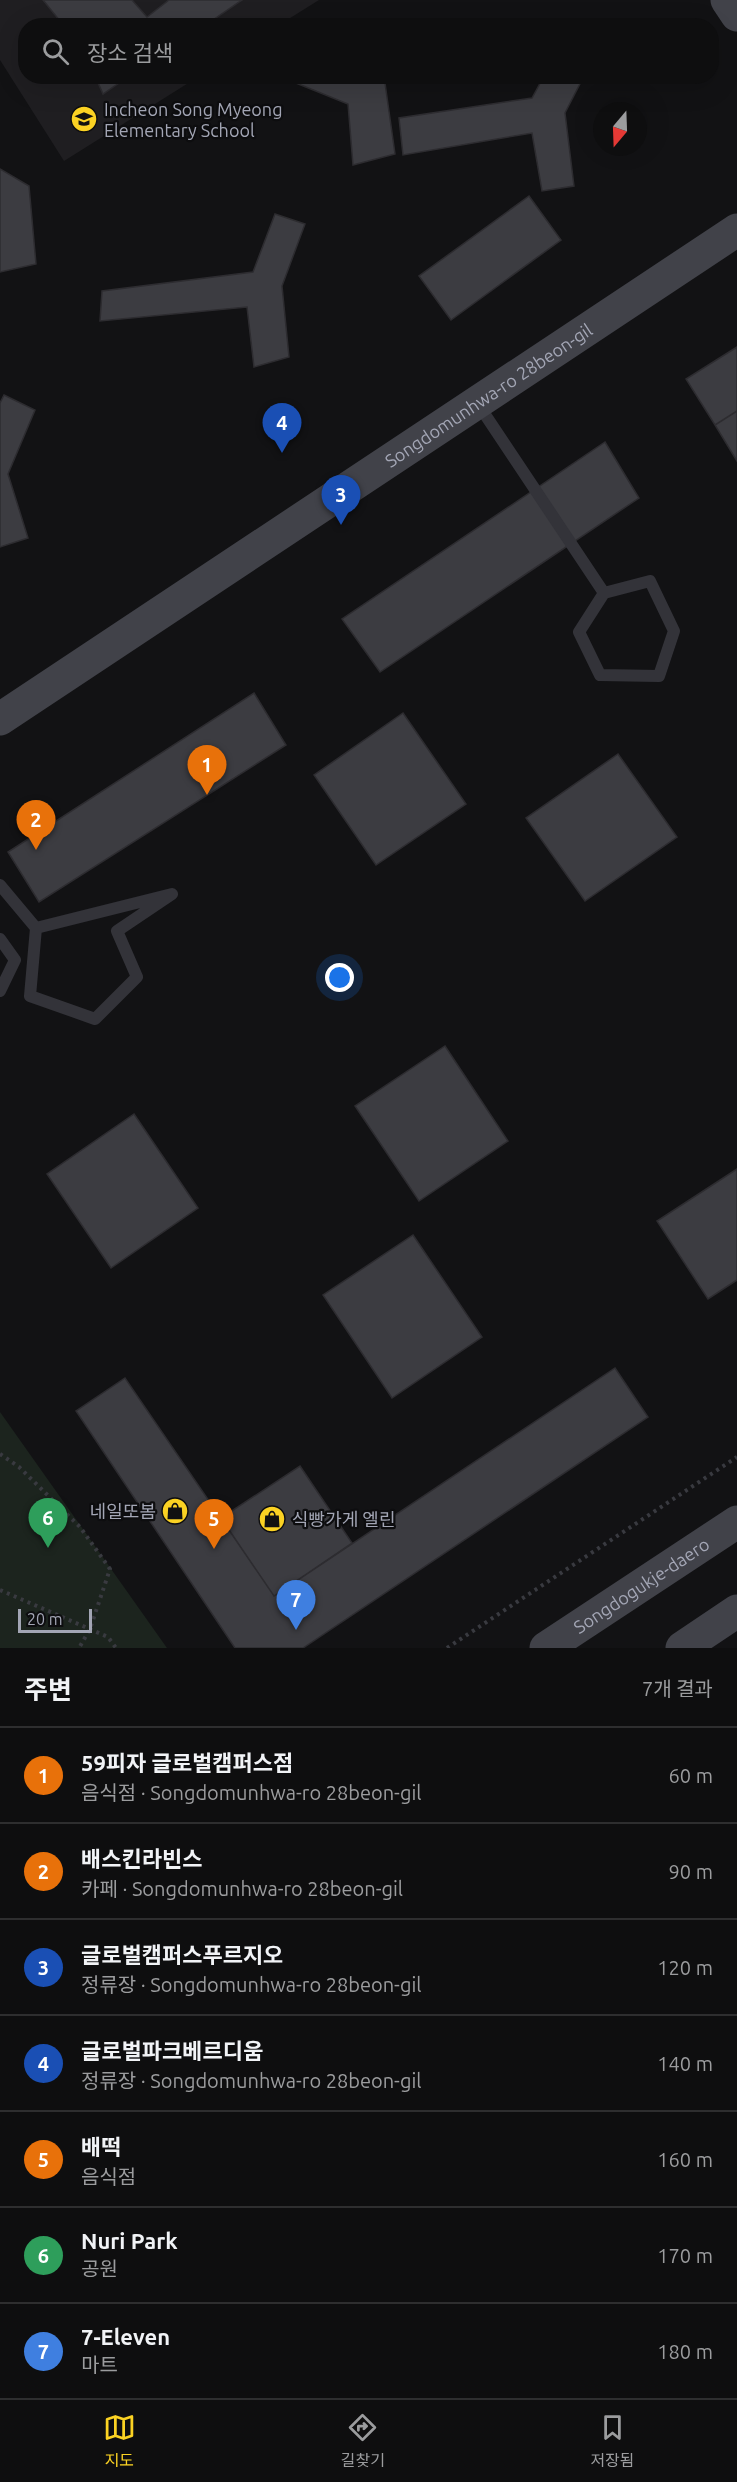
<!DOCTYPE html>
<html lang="ko">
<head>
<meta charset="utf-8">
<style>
  body { margin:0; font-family:Ubuntu,"Noto Sans KR",sans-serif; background:#171718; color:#f1f3f6 }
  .compass { position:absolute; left:593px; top:102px; width:54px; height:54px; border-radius:50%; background:#0e0e0f; box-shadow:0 6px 24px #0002; rotate:199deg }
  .scale { position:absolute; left:18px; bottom:15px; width:74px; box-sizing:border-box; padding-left:6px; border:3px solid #a3a6b5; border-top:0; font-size:16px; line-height:21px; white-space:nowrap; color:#a3a6b5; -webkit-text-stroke:4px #0d0d0f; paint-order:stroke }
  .you { position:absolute; left:340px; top:978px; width:21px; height:21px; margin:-15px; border:4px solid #fff; border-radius:50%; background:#1a73e8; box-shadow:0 0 0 9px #1a73e833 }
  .badge { display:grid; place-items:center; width:39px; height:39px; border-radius:50%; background:#fbd223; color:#fff; font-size:20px; font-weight:700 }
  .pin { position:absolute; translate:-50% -50px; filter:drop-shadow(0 2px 3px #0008) }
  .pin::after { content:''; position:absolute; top:32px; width:21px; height:18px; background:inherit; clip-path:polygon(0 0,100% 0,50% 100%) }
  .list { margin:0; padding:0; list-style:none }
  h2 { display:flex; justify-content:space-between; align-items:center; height:78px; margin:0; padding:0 24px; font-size:26px }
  h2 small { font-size:20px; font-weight:400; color:#9b9c9e }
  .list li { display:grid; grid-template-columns:39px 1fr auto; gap:18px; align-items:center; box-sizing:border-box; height:96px; padding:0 24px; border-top:2px solid #2e2e2f }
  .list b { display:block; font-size:22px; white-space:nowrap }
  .list p { margin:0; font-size:20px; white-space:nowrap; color:#9b9c9e }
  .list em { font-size:20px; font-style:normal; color:#9b9c9e }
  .icon { flex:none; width:33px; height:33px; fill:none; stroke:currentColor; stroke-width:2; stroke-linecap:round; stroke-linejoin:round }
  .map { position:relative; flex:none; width:737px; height:1648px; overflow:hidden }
  .search { position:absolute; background:#0e0e0f; box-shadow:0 6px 24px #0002; left:18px; right:18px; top:18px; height:66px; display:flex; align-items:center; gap:15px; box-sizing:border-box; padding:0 21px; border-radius:24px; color:#9b9c9e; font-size:22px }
  .sheet { height:750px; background:#0e0e0f }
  nav { display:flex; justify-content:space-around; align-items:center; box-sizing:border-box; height:84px; border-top:2px solid #2e2e2f; background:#0e0e0f; font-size:16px; color:#9b9c9e }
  nav a { display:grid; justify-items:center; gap:3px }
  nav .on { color:#fbd223 }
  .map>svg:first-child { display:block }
  .built { fill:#1f1e21 }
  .green { fill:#1c241e }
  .building { fill:#3c3c41; stroke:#2d2c30; stroke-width:1.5 }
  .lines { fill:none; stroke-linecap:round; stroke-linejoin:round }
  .path { stroke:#393a40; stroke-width:4; stroke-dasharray:3 4.5; stroke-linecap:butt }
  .lane { stroke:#333339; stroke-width:12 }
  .secondary { stroke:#414249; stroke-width:33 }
  .labels { text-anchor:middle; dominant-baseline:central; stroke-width:4.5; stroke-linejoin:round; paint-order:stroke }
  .poi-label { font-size:18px; fill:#a3a6b5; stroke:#0d0d0f; text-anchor:start }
  .street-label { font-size:18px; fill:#a3a6b5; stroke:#0d0d0f }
</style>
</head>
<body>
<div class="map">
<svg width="737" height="1648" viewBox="0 0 737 1648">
  <rect width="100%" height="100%" fill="#121214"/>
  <!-- built -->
  <path class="built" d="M0,0H319L279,25L26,26V76L198,77L64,161L0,60Z"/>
  <!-- green -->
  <path class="green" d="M0,1412L167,1648H0Z"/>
  <!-- building -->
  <path class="building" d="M43,0H132L147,17L169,0H242L204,26H64Z
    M95,76H129L103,94Z
    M299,76H384L395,154L353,165L348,104L296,83Z
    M544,76H584L565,113L574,186L542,191L532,133L403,155L399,118L532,98Z
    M0,169L29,186L36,264L0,272Z
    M529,196L561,240L451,320L419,276Z
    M275,214L305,224L282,286L289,357L254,367L247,307L100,321L102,291L253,272Z
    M737,347V411L715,425L686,379Z
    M4,395L35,410L8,474L28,538L0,547V403Z
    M737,411V461L715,425Z
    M605,442L639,498L380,672L342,619Z
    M254,693L286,745L39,902L8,852Z
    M403,713L466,804L376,865L314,775Z
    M618,754L677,837L585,901L526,818Z
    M445,1046L508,1141L419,1201L355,1106Z
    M134,1114L198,1208L111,1268L47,1174Z
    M737,1169V1280L708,1299L657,1221Z
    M413,1235L482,1337L392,1398L323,1295Z
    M615,1368L648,1417L303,1648H235L76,1411L125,1378L274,1596Z
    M300,1466L352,1543L274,1596L221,1518Z"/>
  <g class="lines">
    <!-- path -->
    <path class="path" d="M0,1454L19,1467L80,1527L110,1569L90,1629L79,1648
      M0,1590L108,1637L116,1648
      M447,1648L737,1457"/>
    <!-- lane -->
    <path class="lane" d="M478,404L604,593L579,632L600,675L659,676L674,631L650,581L604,593
      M0,885L36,928L30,996L95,1019L137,977L117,931L172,894L36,928
      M0,939L15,960L0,991"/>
    <!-- secondary -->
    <g class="secondary">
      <path d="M727,0L737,15"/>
      <path id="s1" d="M0,719L737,230"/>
      <path id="s2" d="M546,1648L737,1522"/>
      <path d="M682,1648L737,1611"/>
    </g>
  </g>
  <!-- icons -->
  <defs>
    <symbol id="school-disc" viewBox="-11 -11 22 22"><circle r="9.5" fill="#fbd223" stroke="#0d0d0f"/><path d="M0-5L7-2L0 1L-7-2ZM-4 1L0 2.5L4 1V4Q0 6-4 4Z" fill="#111"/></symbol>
    <symbol id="shop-disc" viewBox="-11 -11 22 22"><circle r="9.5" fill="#fbd223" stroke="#0d0d0f"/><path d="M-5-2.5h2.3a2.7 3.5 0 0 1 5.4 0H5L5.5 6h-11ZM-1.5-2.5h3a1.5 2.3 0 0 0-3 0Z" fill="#111"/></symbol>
  </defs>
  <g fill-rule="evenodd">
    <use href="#school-disc" x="69" y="104" width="30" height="30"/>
    <use href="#shop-disc" x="160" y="1496" width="30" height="30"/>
    <use href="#shop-disc" x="257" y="1504" width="30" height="30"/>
  </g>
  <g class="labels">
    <!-- poi labels -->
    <g class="poi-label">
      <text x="104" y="109">Incheon Song Myeong<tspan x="104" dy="21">Elementary School</tspan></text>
      <text x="156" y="1511" text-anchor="end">네일또봄</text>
      <text x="292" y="1519">식빵가게 엘린</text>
    </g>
    <!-- street labels -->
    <g class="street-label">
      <text stroke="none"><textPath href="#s1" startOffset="586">Songdomunhwa-ro 28beon-gil</textPath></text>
      <text stroke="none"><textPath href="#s2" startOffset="114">Songdogukje-daero</textPath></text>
    </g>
  </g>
</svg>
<svg class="compass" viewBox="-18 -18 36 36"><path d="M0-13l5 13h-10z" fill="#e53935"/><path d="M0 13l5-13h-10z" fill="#9b9c9e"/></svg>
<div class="scale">20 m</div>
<div class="you"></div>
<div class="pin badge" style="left:207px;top:795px;background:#e8710a">1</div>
<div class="pin badge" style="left:36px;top:850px;background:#e8710a">2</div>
<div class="pin badge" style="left:341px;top:525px;background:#1a4fb4">3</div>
<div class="pin badge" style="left:282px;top:453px;background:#1a4fb4">4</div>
<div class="pin badge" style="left:214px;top:1549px;background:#e8710a">5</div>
<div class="pin badge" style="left:48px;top:1548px;background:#2e9e5b">6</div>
<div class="pin badge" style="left:296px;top:1630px;background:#3f7fe0">7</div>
<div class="search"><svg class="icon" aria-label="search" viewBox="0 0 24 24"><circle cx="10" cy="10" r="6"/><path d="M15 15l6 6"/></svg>장소 검색</div>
</div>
<section class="sheet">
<h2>주변<small>7개 결과</small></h2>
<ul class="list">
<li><span class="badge" style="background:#e8710a">1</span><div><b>59피자 글로벌캠퍼스점</b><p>음식점 · Songdomunhwa-ro 28beon-gil</p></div><em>60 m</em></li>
<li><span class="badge" style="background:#e8710a">2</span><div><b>배스킨라빈스</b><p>카페 · Songdomunhwa-ro 28beon-gil</p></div><em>90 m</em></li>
<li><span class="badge" style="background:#1a4fb4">3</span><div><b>글로벌캠퍼스푸르지오</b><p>정류장 · Songdomunhwa-ro 28beon-gil</p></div><em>120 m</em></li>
<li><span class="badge" style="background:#1a4fb4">4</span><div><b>글로벌파크베르디움</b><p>정류장 · Songdomunhwa-ro 28beon-gil</p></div><em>140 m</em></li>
<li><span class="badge" style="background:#e8710a">5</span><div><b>배떡</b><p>음식점</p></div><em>160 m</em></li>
<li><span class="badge" style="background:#2e9e5b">6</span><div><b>Nuri Park</b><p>공원</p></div><em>170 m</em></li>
<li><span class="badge" style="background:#3f7fe0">7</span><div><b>7-Eleven</b><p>마트</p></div><em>180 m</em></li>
</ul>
</section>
<nav>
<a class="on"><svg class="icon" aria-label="map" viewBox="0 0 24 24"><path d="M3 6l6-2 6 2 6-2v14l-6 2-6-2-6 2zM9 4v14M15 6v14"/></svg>지도</a>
<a><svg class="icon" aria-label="directions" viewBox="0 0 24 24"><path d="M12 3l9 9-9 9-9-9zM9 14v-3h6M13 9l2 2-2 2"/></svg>길찾기</a>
<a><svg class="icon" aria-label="saved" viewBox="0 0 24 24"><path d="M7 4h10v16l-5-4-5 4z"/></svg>저장됨</a>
</nav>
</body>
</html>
